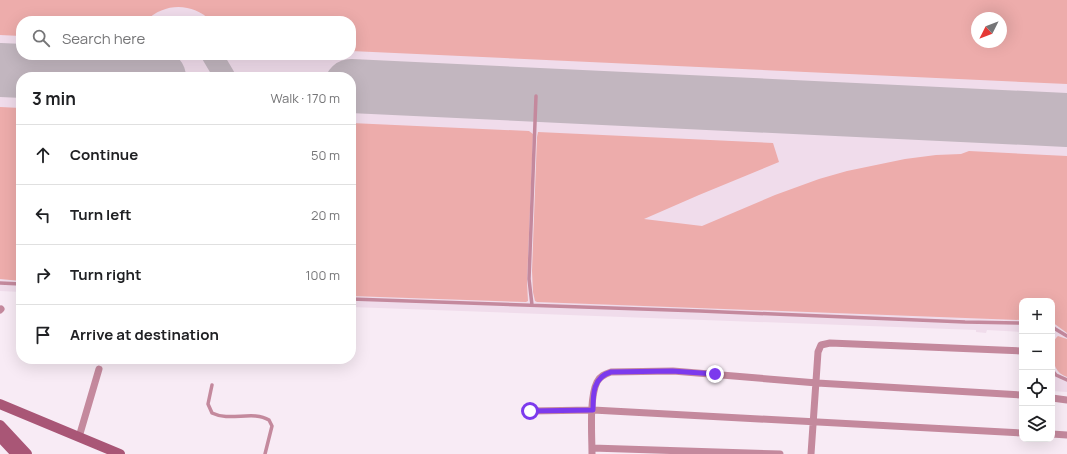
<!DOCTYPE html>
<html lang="en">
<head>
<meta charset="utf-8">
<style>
  body { margin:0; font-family:Manrope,sans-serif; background:#f2f2f2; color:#202124 }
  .controls { position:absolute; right:12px; bottom:12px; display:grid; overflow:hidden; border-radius:8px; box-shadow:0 4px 16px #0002 }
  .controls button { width:36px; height:36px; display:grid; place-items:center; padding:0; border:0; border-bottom:1px solid #e0e0e0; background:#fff; color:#202124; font:20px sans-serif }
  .compass { position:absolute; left:971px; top:12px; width:36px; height:36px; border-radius:50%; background:#fff; box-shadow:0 4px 16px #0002; rotate:228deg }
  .stop { position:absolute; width:12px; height:12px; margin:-9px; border:3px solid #7c3aed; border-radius:50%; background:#fff }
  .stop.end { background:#7c3aed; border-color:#fff; box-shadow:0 1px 4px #0008 }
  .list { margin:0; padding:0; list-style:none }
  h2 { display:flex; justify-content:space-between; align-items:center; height:52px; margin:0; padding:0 16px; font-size:17px }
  h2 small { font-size:13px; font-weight:400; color:#757577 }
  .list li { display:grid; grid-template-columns:26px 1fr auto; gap:12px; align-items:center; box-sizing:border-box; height:60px; padding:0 16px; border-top:1px solid #e0e0e0 }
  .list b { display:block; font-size:15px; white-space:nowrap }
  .list em { font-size:13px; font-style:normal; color:#757577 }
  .icon { flex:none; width:22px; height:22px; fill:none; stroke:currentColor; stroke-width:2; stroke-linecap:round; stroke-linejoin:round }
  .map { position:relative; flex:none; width:1067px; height:454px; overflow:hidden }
  .search { position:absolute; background:#fff; box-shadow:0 4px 16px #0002; left:16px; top:16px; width:340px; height:44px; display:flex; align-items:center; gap:10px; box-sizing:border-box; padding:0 14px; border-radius:16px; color:#757577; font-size:15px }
  .panel { position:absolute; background:#fff; box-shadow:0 4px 16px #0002; left:16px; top:72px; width:340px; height:292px; border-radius:16px }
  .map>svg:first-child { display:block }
  .built { fill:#f0dceb; fill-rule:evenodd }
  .green { fill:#edacab; fill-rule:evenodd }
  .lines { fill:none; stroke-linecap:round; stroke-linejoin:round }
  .taxiway { stroke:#c2b6bf; stroke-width:21 }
  .runway { stroke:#c2b6bf; stroke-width:54 }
  .lane { stroke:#c4899d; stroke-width:3.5 }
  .street { stroke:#c4899d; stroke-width:7 }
  .secondary { stroke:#a95676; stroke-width:10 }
  .route { stroke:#7c3aed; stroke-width:5 }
</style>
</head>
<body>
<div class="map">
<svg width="1067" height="454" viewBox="0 0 1067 454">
  <rect width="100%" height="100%" fill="#f8ebf5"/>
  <!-- built -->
  <path class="built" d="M0,0H1067V392L1052,391V301H1022V332L987,330L986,333L976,332V330L351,307V77H21V292L0,291ZM977,18H1001V42H977ZM21,21H351V55H21Z"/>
  <!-- green -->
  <path class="green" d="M0,0H1067V84L351,51V21H211C193,3 165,2 146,21H21V36L0,35ZM977,18H1001V42H977Z
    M0,107L21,108V281L0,279Z
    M351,123L529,131L533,134L527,283L528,301L526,302L351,296Z
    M538,132L773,143L779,162L699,195L644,219L702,226L775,195L819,179L847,171L905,159L936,155L961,154L969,151L1067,156V333L1052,322V301H1022V320H1021L537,302L535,301L533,292L532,271L537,137Z
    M1058,336L1067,339V377C1054,373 1052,360 1053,348C1054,343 1054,339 1058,336Z"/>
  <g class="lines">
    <!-- taxiway -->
    <path class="taxiway" d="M212,55L225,77
      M154,77C152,69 153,62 158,55"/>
    <!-- runway -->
    <path class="runway" d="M0,70L159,77
      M351,86L1067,120"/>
    <!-- lane -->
    <path class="lane" d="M0,283L21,284
      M351,299L700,311L965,322L1022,323
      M532,305L529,279L536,96
      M1052,327L1067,336
      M1052,335L1054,328
      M1052,370L1056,375L1067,380
      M212,385L208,404L212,413C230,422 253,410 269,420L272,426L265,454"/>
    <!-- street -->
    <path class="street" d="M0,310L1,309
      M1052,398L1067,400
      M530,411L593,410L1022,433
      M1052,434L1067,435
      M79,437L99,369
      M592,448L780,454
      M592,454C592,436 589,398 597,382C600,376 605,374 611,372L673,371L817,383L1022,395
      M811,454L818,352L821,345L830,343L1022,351"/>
    <!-- secondary -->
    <path class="secondary" d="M0,404L120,454
      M0,425L27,454
      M0,437L16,454"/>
  </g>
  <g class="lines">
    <!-- route -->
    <path class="route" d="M530,411L593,410C593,394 593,377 611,372L672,371L715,374"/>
  </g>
</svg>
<div class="controls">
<button>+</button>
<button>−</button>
<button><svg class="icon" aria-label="locate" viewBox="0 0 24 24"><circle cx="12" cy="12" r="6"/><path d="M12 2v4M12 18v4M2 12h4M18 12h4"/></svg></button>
<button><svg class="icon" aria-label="layers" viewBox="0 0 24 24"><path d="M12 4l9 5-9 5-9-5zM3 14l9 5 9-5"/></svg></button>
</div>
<svg class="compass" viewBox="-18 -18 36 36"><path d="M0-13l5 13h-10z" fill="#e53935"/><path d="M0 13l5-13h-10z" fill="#757577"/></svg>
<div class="stop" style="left:530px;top:411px"></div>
<div class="stop end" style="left:715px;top:374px"></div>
<div class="search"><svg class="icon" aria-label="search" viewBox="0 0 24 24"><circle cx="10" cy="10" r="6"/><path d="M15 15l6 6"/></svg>Search here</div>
<section class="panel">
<h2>3 min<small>Walk · 170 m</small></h2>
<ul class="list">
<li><svg class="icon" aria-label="ahead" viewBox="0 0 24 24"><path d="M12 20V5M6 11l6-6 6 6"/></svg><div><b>Continue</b></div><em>50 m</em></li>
<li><svg class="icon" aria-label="left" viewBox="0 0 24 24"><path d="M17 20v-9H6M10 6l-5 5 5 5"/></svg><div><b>Turn left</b></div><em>20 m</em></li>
<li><svg class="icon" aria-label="right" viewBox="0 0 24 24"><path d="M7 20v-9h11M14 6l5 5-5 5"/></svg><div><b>Turn right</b></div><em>100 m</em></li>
<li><svg class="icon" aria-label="arrive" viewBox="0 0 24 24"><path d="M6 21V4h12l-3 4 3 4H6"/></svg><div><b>Arrive at destination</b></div></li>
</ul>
</section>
</div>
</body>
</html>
